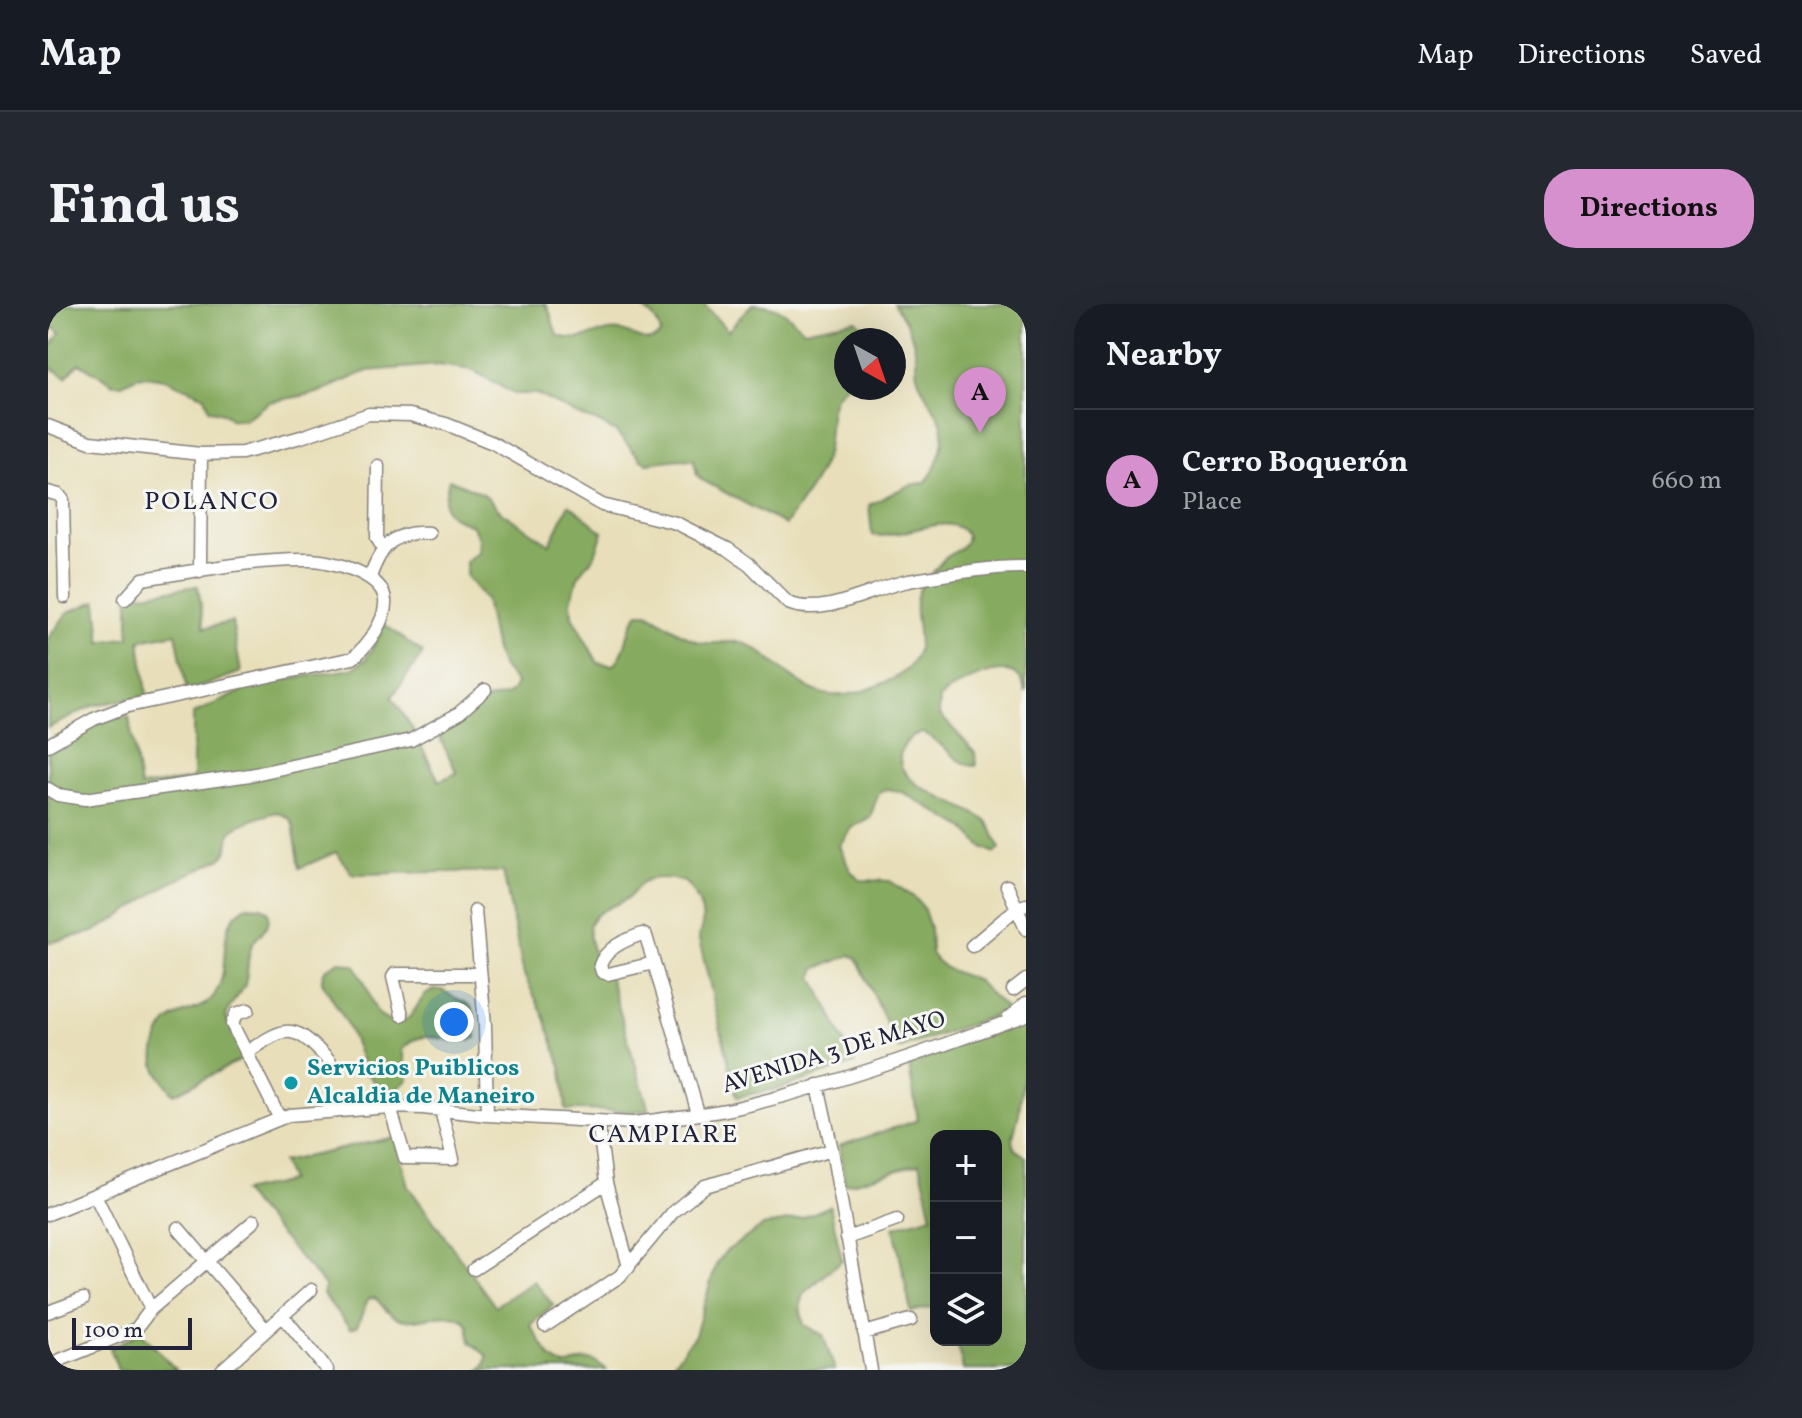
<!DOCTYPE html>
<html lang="en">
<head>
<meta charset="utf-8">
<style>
  body { margin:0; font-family:Vollkorn,serif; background:#242831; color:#f1f3f6 }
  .controls { position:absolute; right:24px; bottom:24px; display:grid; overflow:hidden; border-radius:16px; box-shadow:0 8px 32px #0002 }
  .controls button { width:72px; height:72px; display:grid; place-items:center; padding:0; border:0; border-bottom:2px solid #363941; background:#171b24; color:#f1f3f6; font:40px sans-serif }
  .compass { position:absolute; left:786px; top:24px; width:72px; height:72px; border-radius:50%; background:#171b24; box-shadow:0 8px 32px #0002; rotate:140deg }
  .scale { position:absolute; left:24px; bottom:20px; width:120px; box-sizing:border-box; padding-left:8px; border:4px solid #22223b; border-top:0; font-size:22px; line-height:28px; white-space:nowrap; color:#22223b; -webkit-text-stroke:6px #f6f6f2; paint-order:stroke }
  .you { position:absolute; left:406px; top:718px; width:28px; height:28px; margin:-20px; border:6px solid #fff; border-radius:50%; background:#1a73e8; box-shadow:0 0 0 12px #1a73e833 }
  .badge { display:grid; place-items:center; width:52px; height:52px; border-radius:50%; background:#d690ce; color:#111; font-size:26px; font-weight:700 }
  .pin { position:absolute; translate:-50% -66px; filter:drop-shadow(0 2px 4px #0008) }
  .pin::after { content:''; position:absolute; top:42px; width:28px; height:24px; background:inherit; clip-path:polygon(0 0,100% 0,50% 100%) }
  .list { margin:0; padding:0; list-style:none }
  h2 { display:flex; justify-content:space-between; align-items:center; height:104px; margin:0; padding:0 32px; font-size:34px }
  h2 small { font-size:26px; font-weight:400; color:#9ea1a6 }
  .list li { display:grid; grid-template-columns:52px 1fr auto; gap:24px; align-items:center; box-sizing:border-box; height:144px; padding:0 32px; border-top:2px solid #363941 }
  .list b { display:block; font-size:30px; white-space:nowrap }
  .list p { margin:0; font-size:26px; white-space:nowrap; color:#9ea1a6 }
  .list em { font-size:26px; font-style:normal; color:#9ea1a6 }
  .icon { flex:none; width:44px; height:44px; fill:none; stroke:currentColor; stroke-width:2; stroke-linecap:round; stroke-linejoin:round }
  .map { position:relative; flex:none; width:978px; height:1066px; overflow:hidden; border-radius:32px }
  header { display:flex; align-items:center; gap:48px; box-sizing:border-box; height:112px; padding:0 40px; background:#171b24; border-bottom:2px solid #363941 }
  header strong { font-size:38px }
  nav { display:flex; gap:44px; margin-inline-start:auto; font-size:28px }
  .intro { display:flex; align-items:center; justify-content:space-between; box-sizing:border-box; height:192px; padding:0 48px }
  h1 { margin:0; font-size:56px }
  .button { padding:20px 36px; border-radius:32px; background:#d690ce; color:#111; font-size:28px; font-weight:700 }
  main { display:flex; gap:48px; padding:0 48px }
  aside { flex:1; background:#171b24; border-radius:32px; box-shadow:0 8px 32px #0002 }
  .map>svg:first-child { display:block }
  .forest { fill:#86aa5e; stroke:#54664c; stroke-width:2 }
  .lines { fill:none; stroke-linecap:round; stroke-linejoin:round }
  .minor-casing { stroke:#85807a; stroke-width:15 }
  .minor { stroke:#fff; stroke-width:12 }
  .culture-dot { fill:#0f9aa8; stroke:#f6f6f2; stroke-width:3 }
  .labels { text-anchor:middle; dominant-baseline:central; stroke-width:6; stroke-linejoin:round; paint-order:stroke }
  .street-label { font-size:24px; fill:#22223b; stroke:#f6f6f2 }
  .culture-label { font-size:24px; font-weight:bold; fill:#0d838f; stroke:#f6f6f2; text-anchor:start }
  .neighbourhood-label { font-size:26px; letter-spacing:2px; fill:#22223b; stroke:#f6f6f2 }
</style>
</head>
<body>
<header>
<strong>Map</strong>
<nav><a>Map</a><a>Directions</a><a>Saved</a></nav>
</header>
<div class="intro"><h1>Find us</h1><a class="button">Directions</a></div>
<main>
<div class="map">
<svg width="978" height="1066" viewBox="0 0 978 1066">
  <rect width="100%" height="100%" fill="#f6f6f2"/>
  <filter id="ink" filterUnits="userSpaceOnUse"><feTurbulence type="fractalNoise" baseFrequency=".0125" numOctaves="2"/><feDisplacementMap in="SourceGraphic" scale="16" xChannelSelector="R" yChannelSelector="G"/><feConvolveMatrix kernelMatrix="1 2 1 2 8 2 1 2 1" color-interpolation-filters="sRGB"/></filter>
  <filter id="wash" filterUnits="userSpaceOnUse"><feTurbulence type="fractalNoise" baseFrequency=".006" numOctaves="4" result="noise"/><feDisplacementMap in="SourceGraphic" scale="32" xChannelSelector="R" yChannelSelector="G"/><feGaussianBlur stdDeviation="1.8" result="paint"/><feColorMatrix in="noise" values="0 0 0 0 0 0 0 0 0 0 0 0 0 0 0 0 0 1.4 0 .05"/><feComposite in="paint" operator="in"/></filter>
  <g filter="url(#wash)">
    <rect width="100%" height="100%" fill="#e8dfba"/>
    <!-- forest -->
    <path class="forest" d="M0,0H497C506,11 503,23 511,32C538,41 552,23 573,27C587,30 600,44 613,30C610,14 601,8 588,0H655L680,27L704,0C729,0 740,10 756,26L808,16L819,26L821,36H798V81C776,95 784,126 778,150C771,176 752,198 737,221L654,176L649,171L646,156L632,155L599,159L593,156L568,128L548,117L534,113L488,90H466L424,66L391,61L319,67L269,89L221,98L196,116L182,115L177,110L161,105L157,92L117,75L96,72L88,73L74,80H66L31,59L18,73L0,62V47L12,29L0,20Z
      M846,0H978V389C976,384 975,376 970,372C954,357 905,381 892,394L891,410L927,448L928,462C910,463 893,436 875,429C864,431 857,437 853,448C842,484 918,498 938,517C945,523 947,536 952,544L947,549L933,542L917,525L856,489L842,485L835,486L830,491L822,513L803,524L791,542L802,566L812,576L842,577L867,594L875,603L882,624L883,649L888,656L899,665L928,676L960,707L850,745L809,654L803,651L767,665L765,673L807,760L733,784L689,793L650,632C661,613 650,593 637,578C625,575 612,572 599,576C591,579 588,587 581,593C567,604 550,603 541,621L542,635L551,671H561L601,807L518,806L514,766L497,714L476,671L455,568C404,567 354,569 304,570L288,548L252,564L245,520L241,514L229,508C219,510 184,522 182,529C179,539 182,545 174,554L115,583L75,611L45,628L0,639V445L58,415L81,413L92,483L145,475V410L210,380L304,365L318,355L337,321L375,349L344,393L363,422L391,477L409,469L390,430C405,420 421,404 437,397C450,391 463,396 468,379L454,362L447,347L437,295L418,272V257L430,248L431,234L424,221C393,210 394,205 401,175L436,190L453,208L502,240L521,200L555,228L547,251L530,273L523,297L524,312L550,359L565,361C581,348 576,325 591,309H599C617,317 633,333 652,338C669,343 683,333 700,341C710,345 717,352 725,358C762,389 782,402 829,382C842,376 856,371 864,359C883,331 852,301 880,274C886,268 890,261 896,255C903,250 930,238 913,225C893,210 847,237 824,231L821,201L861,181L876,179C884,172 888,162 891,152C906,111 877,104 869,70C867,64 869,58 868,52C866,32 858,16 846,0Z
      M150,282L156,324L184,318L193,368L139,388L128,329L92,336L99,392L46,401L0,424V334L20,308L49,297L53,338L81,333V292Z
      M199,602L214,603L220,607C225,623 211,628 204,641C198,654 201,667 197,680C194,691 181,697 178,713L197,754L126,790C119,782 112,774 108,764C103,748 111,724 125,714C139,706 158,705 167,690C186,660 164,621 199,602Z
      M292,657L307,661C311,669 316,676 319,684C325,699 326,712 343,718C369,726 367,684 392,686C398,687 402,692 408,694C432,704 427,711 428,734C420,736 410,738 402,736C382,733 369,728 354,746L360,775L349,786L334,785L318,769L299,719L274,678C274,664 281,663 292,657Z
      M978,717V753L971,809L964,838L967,845L978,853V1066H915L909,1036H948V832H888V1002L863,1008L846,923L884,912L872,859L797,881L791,842L870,816L860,756Z
      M347,833L360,882L447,1002L486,977L505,1001L482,1021L503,1054L516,1062C537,1058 540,1049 559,1066H432L438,1060L439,1052L422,1038L420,1022L416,1016C391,1003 374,1021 352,1015C340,1012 335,1001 327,994L320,995L309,1023L302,1025L275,990L277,982L194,888L242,877L234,858Z
      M782,902L794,956L756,989C750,999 753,1010 756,1021L775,1031L787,1066H620L647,1031L668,961L677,948L715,922L754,914Z
      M93,1028L128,1066H70L62,1044Z"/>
  </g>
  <g filter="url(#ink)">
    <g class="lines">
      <defs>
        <path id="minor" d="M0,122L42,138L153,150L194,149L253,133L321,110L362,111L398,120L445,139L554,201L628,219L680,245L701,260L740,299C776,314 824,284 860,277C896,271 943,262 978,263
          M330,162L329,234L335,244
          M0,188L11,191L15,196L17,293
          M152,267L153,150
          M322,273C333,242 346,226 381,229
          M0,441L46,415L80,402L305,354C319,342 339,316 337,296C335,270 283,256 261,256C206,255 149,267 95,275L77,295
          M0,485L10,491L37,495L202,471L363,436L410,410L437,386
          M959,582L978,625
          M427,607L437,721L439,811
          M924,642L969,604L978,601
          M606,659L560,670L554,668L552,661C558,644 577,636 594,630L598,632C615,691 633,750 650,809
          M965,686L978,676
          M200,706L188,710L184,720L231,813
          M354,711L345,673L347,670H432
          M960,715L978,699
          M198,749C241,719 247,720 282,758
          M770,781L784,846L823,1066
          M342,803L357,854L405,855L393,806
          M550,817L558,879L581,963
          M47,891L103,1005
          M0,910L241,811L342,803L375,804L439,811L585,819C619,814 655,811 688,804C786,781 883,746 978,711
          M130,924L218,1026
          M799,934L849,916
          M426,965L558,879
          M0,1008L35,995
          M235,1012L279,1066
          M497,1022L572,972L625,908L657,882L784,846
          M816,1029L863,1016
          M0,1061L88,1025L103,1005L206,917
          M174,1066L263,986"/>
      </defs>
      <!-- minor casing -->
      <use href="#minor" class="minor-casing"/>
      <!-- minor -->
      <use href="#minor" class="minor"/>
    </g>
  </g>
  <!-- markers -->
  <circle class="culture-dot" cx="243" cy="779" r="8"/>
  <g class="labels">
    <!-- street labels -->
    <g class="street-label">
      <text transform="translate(786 749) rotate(-17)">AVENIDA 3 DE MAYO</text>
    </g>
    <!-- culture labels -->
    <g class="culture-label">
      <text x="259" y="765">Servicios Puiblicos<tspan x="259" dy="28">Alcaldia de Maneiro</tspan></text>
    </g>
    <!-- neighbourhood labels -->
    <g class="neighbourhood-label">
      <text x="164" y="198">POLANCO</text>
      <text x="616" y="831">CAMPIARE</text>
    </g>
  </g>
</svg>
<div class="controls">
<button>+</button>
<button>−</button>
<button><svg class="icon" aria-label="layers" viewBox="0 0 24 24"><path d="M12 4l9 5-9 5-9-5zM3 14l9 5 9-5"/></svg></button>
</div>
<svg class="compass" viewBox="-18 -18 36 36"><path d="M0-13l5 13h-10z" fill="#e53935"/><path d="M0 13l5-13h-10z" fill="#9ea1a6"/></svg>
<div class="scale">100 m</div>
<div class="you"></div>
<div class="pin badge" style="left:932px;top:129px">A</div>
</div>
<aside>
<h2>Nearby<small></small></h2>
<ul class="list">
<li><span class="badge">A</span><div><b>Cerro Boquerón</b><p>Place</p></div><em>660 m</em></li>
</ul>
</aside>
</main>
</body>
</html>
